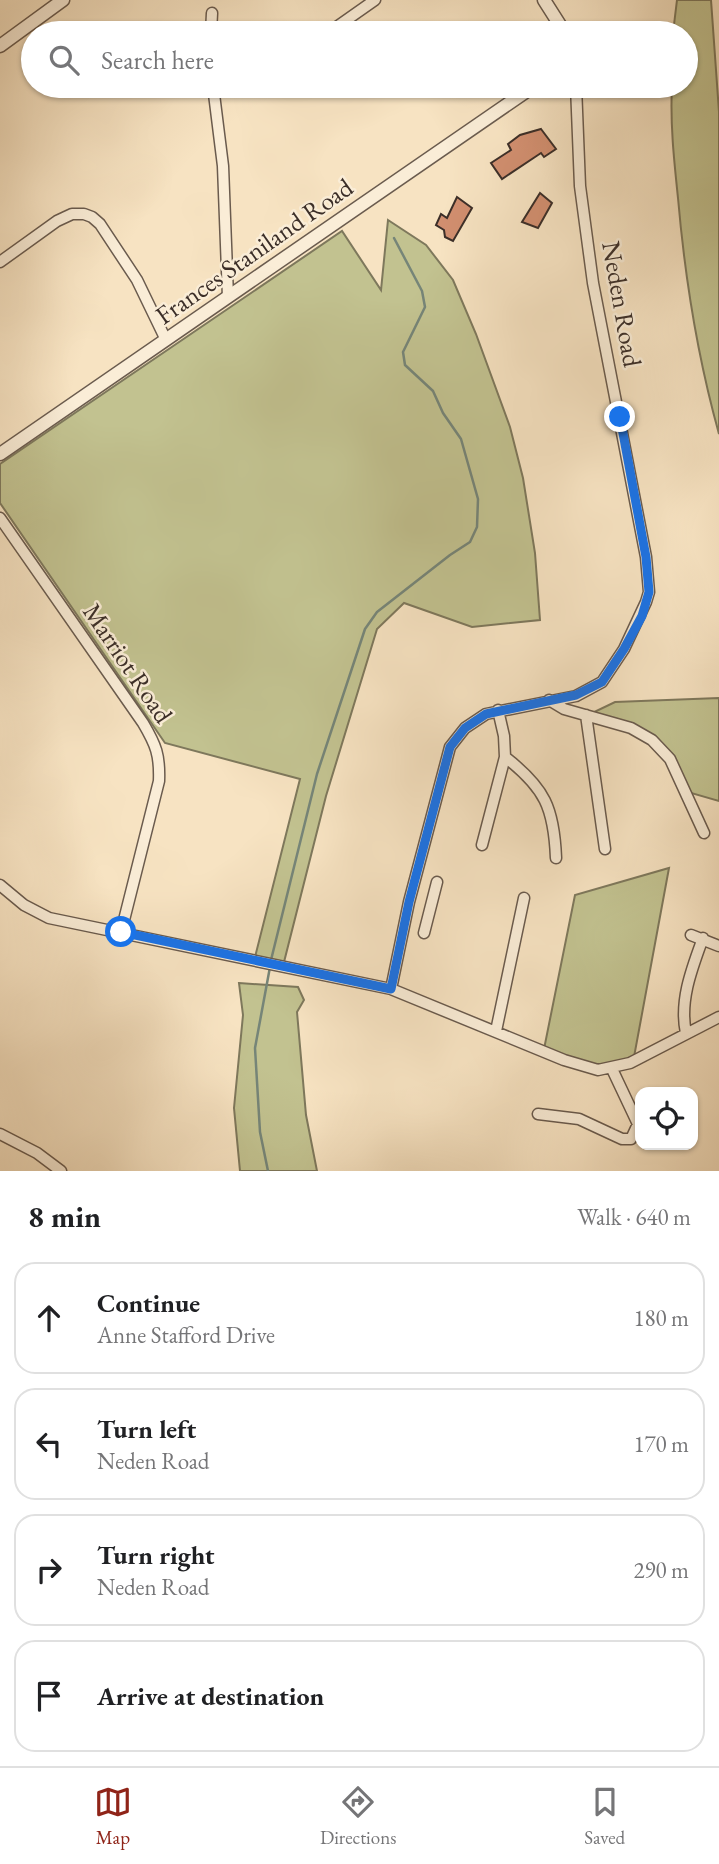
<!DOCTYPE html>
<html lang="en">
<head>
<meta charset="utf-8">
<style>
  body { margin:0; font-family:"EB Garamond",serif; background:#f2f2f2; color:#202124 }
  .controls { position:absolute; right:21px; bottom:21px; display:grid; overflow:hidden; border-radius:14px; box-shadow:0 2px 5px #0004 }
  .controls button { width:63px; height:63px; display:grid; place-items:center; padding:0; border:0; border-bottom:2px solid #e0e0e0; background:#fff; color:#202124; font:35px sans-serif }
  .stop { position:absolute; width:21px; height:21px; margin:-16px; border:5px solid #1a73e8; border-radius:50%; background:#fff }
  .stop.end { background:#1a73e8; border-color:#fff; box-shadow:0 2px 7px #0008 }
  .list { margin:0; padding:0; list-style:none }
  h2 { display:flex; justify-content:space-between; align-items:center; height:91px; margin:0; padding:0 28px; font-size:30px }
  h2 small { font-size:23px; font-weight:400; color:#757577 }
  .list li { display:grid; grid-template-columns:46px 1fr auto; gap:21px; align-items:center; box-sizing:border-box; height:112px; margin:0 14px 14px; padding:0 14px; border:2px solid #e0e0e0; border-radius:21px }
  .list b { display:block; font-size:26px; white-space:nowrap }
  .list p { margin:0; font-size:23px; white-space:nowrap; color:#757577 }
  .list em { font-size:23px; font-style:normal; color:#757577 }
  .icon { flex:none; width:38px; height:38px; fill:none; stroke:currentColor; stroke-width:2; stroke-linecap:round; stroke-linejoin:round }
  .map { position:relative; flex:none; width:719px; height:1171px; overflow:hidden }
  .search { position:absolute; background:#fff; box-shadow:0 2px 5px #0004; left:21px; right:21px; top:21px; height:77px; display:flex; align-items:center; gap:18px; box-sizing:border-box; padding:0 24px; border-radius:38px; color:#757577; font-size:26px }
  .sheet { height:595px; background:#fff }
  nav { display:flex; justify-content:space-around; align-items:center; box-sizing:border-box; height:98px; border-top:2px solid #e0e0e0; background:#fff; font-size:19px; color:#757577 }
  nav a { display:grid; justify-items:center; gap:4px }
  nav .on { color:#8f2418 }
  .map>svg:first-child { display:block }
  .green { fill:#c2c290; stroke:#7e785c; stroke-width:2 }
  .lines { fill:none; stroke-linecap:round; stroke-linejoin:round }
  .stream { stroke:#768578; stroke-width:2.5 }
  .building { fill:#d28f70; stroke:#3b2e28; stroke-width:2 }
  .minor-casing { stroke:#6a5b4e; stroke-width:13 }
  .tertiary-casing { stroke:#6a5b4e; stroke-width:15 }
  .minor { stroke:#faedd7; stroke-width:10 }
  .tertiary { stroke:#faedd7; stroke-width:12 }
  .route { stroke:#1a73e8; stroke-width:9 }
  .labels { text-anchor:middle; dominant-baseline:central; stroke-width:5; stroke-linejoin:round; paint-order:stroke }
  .street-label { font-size:26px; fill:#3b2e28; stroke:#faedd7 }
</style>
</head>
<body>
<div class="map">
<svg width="719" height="1171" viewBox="0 0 719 1171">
  <rect width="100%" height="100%" fill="#f7e3c2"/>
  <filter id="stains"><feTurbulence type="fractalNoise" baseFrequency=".00286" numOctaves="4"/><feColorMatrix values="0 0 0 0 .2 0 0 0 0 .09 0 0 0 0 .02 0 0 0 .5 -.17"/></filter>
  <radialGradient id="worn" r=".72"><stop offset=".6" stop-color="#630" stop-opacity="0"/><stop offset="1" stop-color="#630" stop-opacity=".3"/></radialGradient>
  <!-- green -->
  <path class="green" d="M677,0H711L719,112V434C697,355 685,279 678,198C674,160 670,123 672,86H686V33H673Z
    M388,220L426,245L453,280L476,334L510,427L523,478L535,553L540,620L472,627L404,603L377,629L326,796L284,962L255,957L300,779L165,743L0,503V464L342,231L381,290Z
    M719,698V801L691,793L667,756L646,740L588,715L615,702Z
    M669,868L634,1057L612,1064L597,1065L544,1049L575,895Z
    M239,983L298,987L304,1000L297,1012L306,1115L317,1171H240L234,1108L243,1015Z"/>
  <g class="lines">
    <!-- stream -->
    <path class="stream" d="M271,960L317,774L365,629L377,612L450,555L470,542L477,527L478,499L461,439L443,413L433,391L405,365L403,352L425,307L422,291L394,238
      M268,1171L260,1132L255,1048L270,967"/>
  </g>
  <!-- building -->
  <path class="building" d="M541,129L556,149L544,157L541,153L502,179L491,163L511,150L508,144L520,135Z
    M540,193L552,203L538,228L522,222Z
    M457,197L472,208L453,241L445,237L444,230L436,225L441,214L447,218Z"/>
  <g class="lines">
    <defs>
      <path id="minor" d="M211,33L212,13
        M328,33L375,0
        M213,86L223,166L228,297
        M0,262L57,221L72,214H84L92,217L100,224L137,280L166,340
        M0,518L143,723C156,745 160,755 159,781L121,932
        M549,700L564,709L631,728L652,740L670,759L704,833
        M586,715L605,849
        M505,757C545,788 554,808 556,858
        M482,845L505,757L504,736L498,710
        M0,885L24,905L49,918L391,989L564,1060L598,1070L630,1063L719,1017
        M424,933L437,882
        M691,935L719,946
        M391,989L409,902L450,747L465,728L486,714L576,696L602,682L624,649L646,602L649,592L646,557L593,283L580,186L576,86
        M496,1031L524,898
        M686,1033C679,1001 692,968 703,938
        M538,1114L579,1119L622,1139H631L638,1124L612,1069
        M0,1134L37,1153L61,1171"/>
      <path id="tertiary" d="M544,0L565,33
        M0,46L63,0
        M0,454L534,86"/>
    </defs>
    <!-- minor casing -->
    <use href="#minor" class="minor-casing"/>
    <!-- tertiary casing -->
    <use href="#tertiary" class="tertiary-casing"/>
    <!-- minor -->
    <use href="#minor" class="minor"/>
    <!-- tertiary -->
    <use href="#tertiary" class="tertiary"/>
  </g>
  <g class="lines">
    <!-- route -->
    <path class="route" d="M121,932L391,989L409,902L450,747L465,728L486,714L576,695L602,682L624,649L642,616L649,592L646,557L620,417"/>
  </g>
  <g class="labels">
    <!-- street labels -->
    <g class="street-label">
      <text transform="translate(254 251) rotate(-35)">Frances Staniland Road</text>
      <text transform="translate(622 304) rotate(80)">Neden Road</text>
      <text transform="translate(128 663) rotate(56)">Marriot Road</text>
    </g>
  </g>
  <rect width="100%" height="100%" filter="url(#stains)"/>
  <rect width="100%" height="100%" fill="url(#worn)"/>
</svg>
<div class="controls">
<button><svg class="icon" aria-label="locate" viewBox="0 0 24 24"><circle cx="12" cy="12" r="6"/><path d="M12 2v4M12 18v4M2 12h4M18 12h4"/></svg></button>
</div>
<div class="stop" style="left:121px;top:932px"></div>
<div class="stop end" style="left:620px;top:417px"></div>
<div class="search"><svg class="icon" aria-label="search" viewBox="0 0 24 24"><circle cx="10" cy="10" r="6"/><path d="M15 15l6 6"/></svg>Search here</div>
</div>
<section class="sheet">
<h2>8 min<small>Walk · 640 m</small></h2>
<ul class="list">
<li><svg class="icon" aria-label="ahead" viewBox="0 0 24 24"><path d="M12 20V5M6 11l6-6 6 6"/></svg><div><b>Continue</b><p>Anne Stafford Drive</p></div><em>180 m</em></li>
<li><svg class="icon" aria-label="left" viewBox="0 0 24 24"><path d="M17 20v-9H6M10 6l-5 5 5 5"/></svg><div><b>Turn left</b><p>Neden Road</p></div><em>170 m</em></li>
<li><svg class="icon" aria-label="right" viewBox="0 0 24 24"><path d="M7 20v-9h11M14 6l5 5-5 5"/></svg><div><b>Turn right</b><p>Neden Road</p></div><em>290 m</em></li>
<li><svg class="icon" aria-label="arrive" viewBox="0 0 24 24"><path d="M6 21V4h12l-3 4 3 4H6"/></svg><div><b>Arrive at destination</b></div></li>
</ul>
</section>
<nav>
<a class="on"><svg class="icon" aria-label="map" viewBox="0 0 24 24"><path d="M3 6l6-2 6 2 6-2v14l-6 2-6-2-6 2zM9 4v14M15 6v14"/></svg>Map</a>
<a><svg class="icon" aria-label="directions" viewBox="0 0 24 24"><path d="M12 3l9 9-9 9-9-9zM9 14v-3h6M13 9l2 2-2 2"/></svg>Directions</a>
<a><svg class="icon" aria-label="saved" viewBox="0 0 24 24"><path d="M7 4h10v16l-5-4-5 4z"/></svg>Saved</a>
</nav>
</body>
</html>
